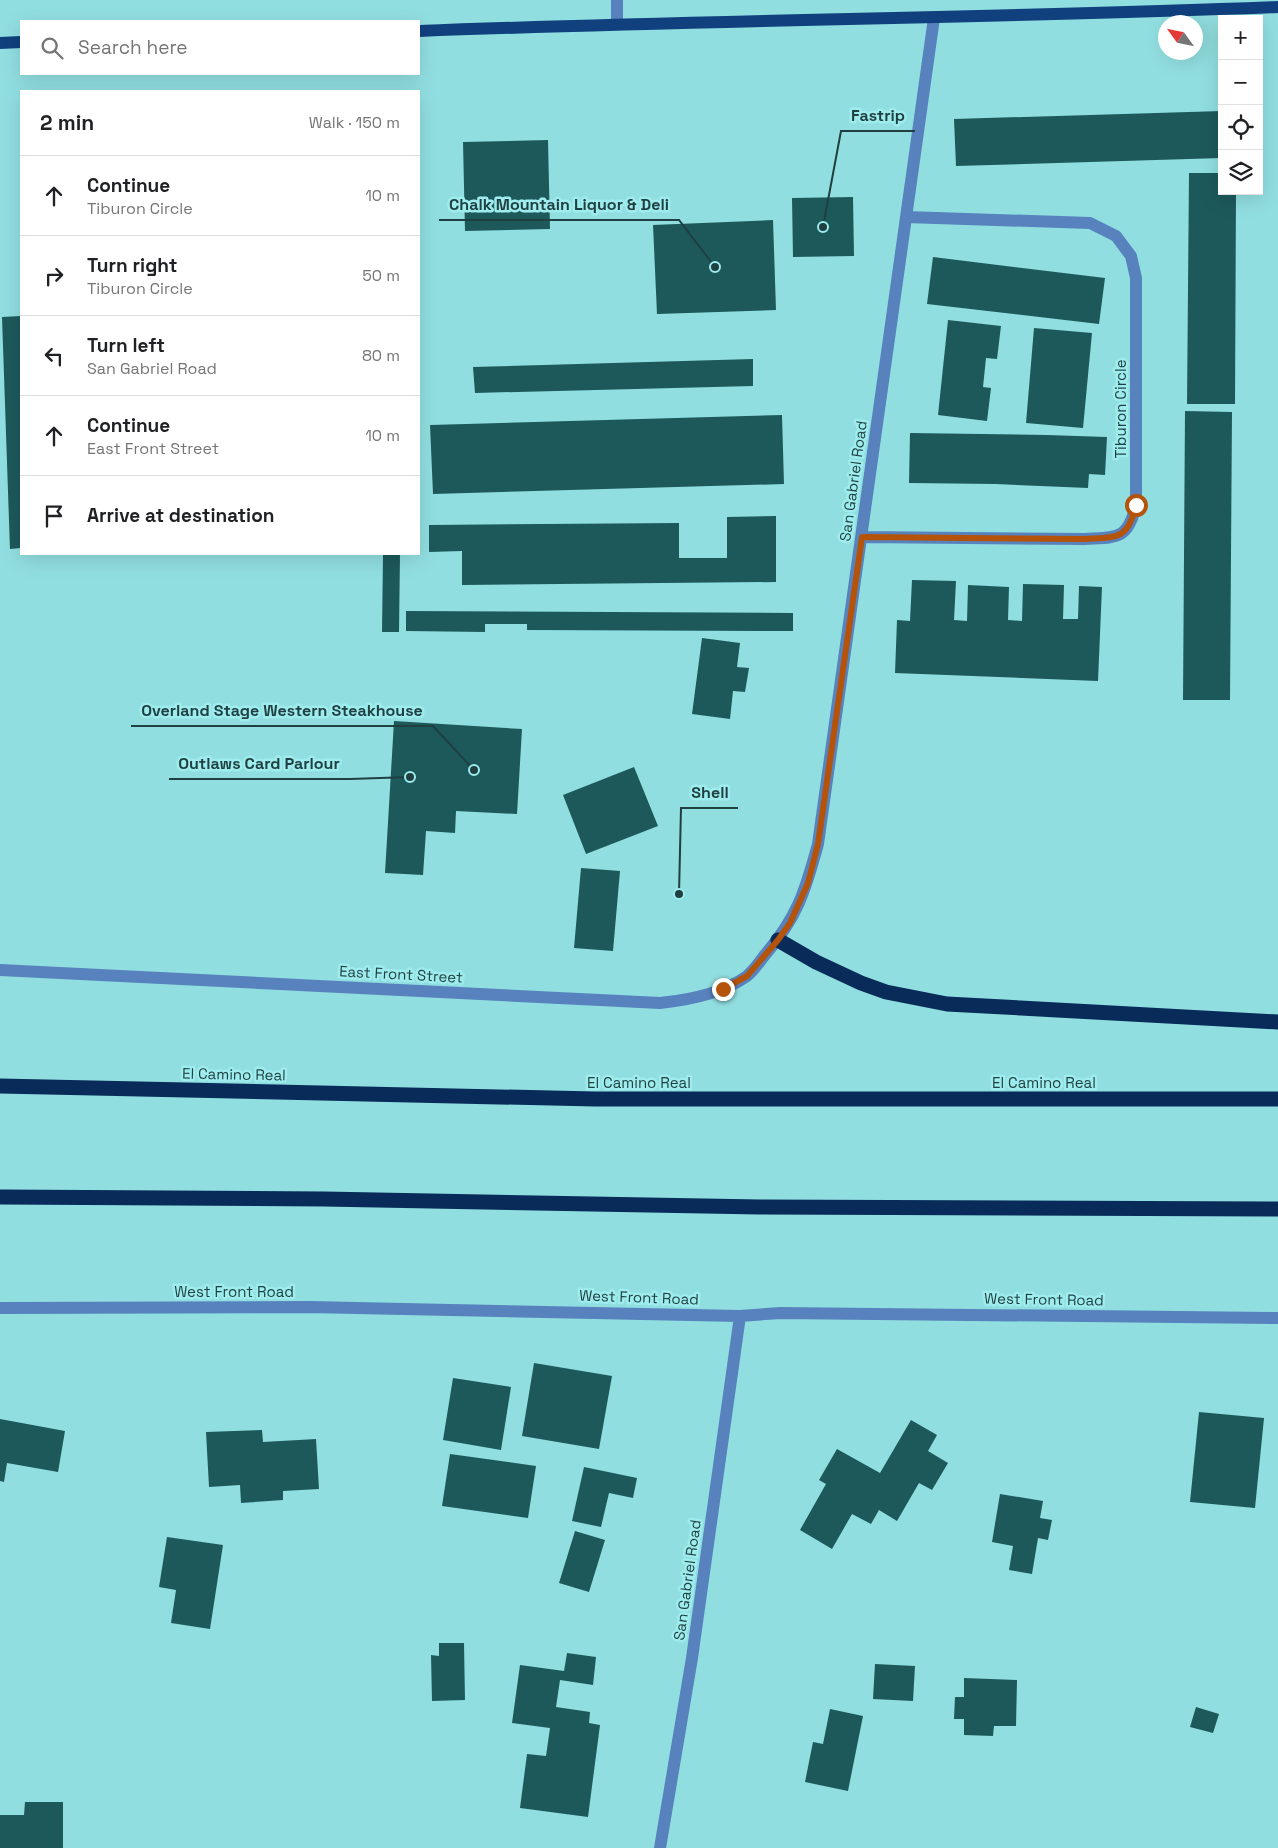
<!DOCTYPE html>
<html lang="en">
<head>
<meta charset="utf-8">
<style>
  body { margin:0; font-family:"Space Grotesk",sans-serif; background:#f2f2f2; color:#202124 }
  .controls { position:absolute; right:15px; top:15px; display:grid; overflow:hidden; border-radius:0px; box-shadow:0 5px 20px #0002 }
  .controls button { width:45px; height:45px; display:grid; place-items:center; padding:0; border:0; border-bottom:1px solid #e0e0e0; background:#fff; color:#202124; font:25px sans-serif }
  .compass { position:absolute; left:1158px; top:15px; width:45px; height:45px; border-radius:50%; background:#fff; box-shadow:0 5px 20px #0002; rotate:303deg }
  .stop { position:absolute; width:15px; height:15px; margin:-11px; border:4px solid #b45309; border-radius:50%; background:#fff }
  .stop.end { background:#b45309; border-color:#fff; box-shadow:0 1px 5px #0008 }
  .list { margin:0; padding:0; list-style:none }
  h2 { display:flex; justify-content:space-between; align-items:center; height:65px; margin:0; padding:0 20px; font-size:21px }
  h2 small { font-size:16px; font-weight:400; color:#757577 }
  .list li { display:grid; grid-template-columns:32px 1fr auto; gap:15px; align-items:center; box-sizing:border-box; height:80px; padding:0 20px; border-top:1px solid #e0e0e0 }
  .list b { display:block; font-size:19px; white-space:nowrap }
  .list p { margin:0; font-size:16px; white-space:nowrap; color:#757577 }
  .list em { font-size:16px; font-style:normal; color:#757577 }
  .icon { flex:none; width:28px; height:28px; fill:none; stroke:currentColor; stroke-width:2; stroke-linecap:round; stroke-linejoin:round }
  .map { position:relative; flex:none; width:1278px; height:1848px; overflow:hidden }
  .search { position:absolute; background:#fff; box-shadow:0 5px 20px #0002; left:20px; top:20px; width:400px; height:55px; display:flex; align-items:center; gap:12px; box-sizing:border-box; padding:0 18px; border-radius:0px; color:#757577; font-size:19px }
  .panel { position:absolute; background:#fff; box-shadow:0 5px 20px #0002; left:20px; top:90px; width:400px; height:465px; border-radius:0px }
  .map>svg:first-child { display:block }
  .building { fill:#1d595b }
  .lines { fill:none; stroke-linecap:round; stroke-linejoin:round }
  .minor { stroke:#5782bd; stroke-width:12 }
  .major { stroke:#10407e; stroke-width:12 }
  .highway { stroke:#082b59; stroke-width:15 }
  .route { stroke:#b45309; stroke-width:6 }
  .labels { text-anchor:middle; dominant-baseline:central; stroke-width:5; stroke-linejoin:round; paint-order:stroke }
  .street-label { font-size:15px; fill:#1f3f40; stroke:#9eeced }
  .leader { fill:none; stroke:#1f3f40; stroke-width:2 }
  .callout-dot { fill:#1f3f40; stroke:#9eeced; stroke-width:2 }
  .callout-label { font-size:16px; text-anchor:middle; font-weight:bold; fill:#1f3f40; stroke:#9eeced; stroke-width:5; stroke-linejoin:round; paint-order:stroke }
</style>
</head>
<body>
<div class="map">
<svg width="1278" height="1848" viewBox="0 0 1278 1848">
  <rect width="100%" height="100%" fill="#91dee0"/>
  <!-- building -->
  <path class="building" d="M1222,111V158L956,166L954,119Z
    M548,140L550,229L465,231L463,142Z
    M1189,173H1222V191H1236L1235,404H1187Z
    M853,197L854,256L793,257L792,198Z
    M773,220L776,310L657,314L653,225Z
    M933,257L1105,278L1099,324L927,304Z
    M21,316V548L10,549L2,317Z
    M948,320L1001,326L997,359L986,358L983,387L991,388L987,421L938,415Z
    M1034,328L1092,333L1083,428L1026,423Z
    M753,359V386L475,393L473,367Z
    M1185,411L1232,412L1230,700H1183Z
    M782,415L784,484L433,494L430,425Z
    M910,433L1047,435L1107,437L1105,475L1089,474L1088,488L995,484L909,483Z
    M776,516V582L462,585V551L429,552V525L679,523V558H727V517Z
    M383,554H400L399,632H382Z
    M912,580L956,581L954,620L967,621L968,585L1009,587L1008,620L1022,621L1023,584L1064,585L1063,619H1078L1079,586L1102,587L1098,681L895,673L897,620L910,621Z
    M406,611L793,613V631L527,630V624H485V632L406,631Z
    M702,638L740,643L737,667L749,668L745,692L733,691L730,719L692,714Z
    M394,721L522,729L517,814L456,811L455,833L426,831L423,875L385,873Z
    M634,767L658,826L586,854L563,795Z
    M581,868L620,871L613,951L574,948Z
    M534,1363L612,1376L599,1449L522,1436Z
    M453,1378L511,1387L501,1450L443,1440Z
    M1199,1412L1264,1418L1255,1508L1190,1502Z
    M0,1419L65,1431L58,1472L7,1463L4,1482L0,1481Z
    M911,1420L937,1435L928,1451L948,1463L932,1490L919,1483L897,1521L879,1510L871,1524L852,1514L832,1549L800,1530L826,1484L819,1480L837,1449L880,1473Z
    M262,1430L263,1442L316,1439L319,1489L283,1491V1500L241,1503L240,1485L209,1487L206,1432Z
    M450,1454L536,1466L528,1518L442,1506Z
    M584,1467L637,1478L633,1498L609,1493L601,1527L572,1521Z
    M1000,1494L1043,1501L1040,1518L1052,1520L1048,1540L1038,1538L1032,1574L1009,1570L1013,1546L992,1542Z
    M575,1531L605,1540L589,1592L559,1583Z
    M167,1537L223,1545L210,1629L171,1623L176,1590L159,1587Z
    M439,1643H464L465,1700L432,1701L431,1655L439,1656Z
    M567,1653L596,1657L593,1685L560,1680L556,1707L590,1712L589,1723L600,1725L588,1817L520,1808L527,1754L546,1756L550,1728L512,1723L520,1665L564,1671Z
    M875,1664L915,1666L913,1701L873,1699Z
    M964,1678L1017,1680L1016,1726H994L993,1736L964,1735V1719H954L955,1697H964Z
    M1196,1707L1219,1714L1213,1733L1190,1727Z
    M830,1709L863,1716L848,1791L805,1782L813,1742L823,1744Z
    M25,1802H63V1848H0V1815H24Z"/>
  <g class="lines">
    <!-- minor -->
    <path class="minor" d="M617,0V24
      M861,537L1085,539C1117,537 1128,540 1136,505V278L1131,256L1116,236L1090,223L906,217
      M0,970L660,1003C689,1000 722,994 747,976C753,971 759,963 764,956C797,918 805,892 818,844L934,18
      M0,1308L309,1307L740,1316L780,1313L1278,1318
      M660,1848L692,1658L740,1316"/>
    <!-- major -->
    <path class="major" d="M419,31C705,20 992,18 1278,7
      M0,43L21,42"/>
    <!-- highway -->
    <path class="highway" d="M778,940L816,962L861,983L886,992L947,1004L1278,1022
      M0,1086L595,1099H1278
      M0,1197L324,1199L760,1207L1278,1209"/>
  </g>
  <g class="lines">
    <!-- route -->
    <path class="route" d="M723,989L747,976L778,940L790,923L808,883L818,844L862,537L1085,539C1117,537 1128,540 1136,505"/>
  </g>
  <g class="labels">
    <!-- street labels -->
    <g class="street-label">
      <text transform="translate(1120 409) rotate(-90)">Tiburon Circle</text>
      <text transform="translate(853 481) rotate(-82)">San Gabriel Road</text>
      <text transform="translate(401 974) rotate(3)">East Front Street</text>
      <text transform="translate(234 1074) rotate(1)">El Camino Real</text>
      <text x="639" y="1082">El Camino Real</text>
      <text x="1044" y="1082">El Camino Real</text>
      <text x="234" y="1291">West Front Road</text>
      <text transform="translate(639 1297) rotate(2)">West Front Road</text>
      <text transform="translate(1044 1299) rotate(1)">West Front Road</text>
      <text transform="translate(687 1580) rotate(-82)">San Gabriel Road</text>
    </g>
  </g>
  <!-- callouts -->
  <path class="leader" d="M823 227L841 131H915M715 267L679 220H439M474 770L433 726H131M410 777L350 779H169M679 894L681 808H738"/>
  <g class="callout-dot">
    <circle cx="823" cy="227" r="5"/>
    <circle cx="715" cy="267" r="5"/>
    <circle cx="474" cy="770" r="5"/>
    <circle cx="410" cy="777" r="5"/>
    <circle cx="679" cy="894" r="5"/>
  </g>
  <g class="callout-label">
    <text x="878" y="121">Fastrip</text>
    <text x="559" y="210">Chalk Mountain Liquor &amp; Deli</text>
    <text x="282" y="716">Overland Stage Western Steakhouse</text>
    <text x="259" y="769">Outlaws Card Parlour</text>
    <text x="710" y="798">Shell</text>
  </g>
</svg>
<div class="controls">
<button>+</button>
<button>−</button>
<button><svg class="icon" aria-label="locate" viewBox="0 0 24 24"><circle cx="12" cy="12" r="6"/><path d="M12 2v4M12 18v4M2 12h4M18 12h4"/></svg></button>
<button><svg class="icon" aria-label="layers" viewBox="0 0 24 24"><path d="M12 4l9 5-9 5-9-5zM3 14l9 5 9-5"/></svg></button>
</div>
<svg class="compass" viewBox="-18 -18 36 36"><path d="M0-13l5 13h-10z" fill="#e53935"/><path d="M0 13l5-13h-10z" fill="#757577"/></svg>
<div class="stop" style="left:1136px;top:505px"></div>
<div class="stop end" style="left:723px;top:989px"></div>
<div class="search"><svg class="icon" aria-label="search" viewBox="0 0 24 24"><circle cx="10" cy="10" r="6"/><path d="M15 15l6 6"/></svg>Search here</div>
<section class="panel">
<h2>2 min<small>Walk · 150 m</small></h2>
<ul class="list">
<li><svg class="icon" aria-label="ahead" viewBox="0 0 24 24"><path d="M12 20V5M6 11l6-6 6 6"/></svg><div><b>Continue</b><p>Tiburon Circle</p></div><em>10 m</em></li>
<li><svg class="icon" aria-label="right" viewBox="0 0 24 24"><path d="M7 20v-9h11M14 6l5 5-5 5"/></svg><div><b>Turn right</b><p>Tiburon Circle</p></div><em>50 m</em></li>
<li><svg class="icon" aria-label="left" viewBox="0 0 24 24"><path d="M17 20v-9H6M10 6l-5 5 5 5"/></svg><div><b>Turn left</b><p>San Gabriel Road</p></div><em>80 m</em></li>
<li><svg class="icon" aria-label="ahead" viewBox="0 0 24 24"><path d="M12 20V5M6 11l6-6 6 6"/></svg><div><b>Continue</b><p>East Front Street</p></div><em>10 m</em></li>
<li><svg class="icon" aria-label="arrive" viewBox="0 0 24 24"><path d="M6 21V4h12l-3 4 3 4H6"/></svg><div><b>Arrive at destination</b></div></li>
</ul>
</section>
</div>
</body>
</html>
